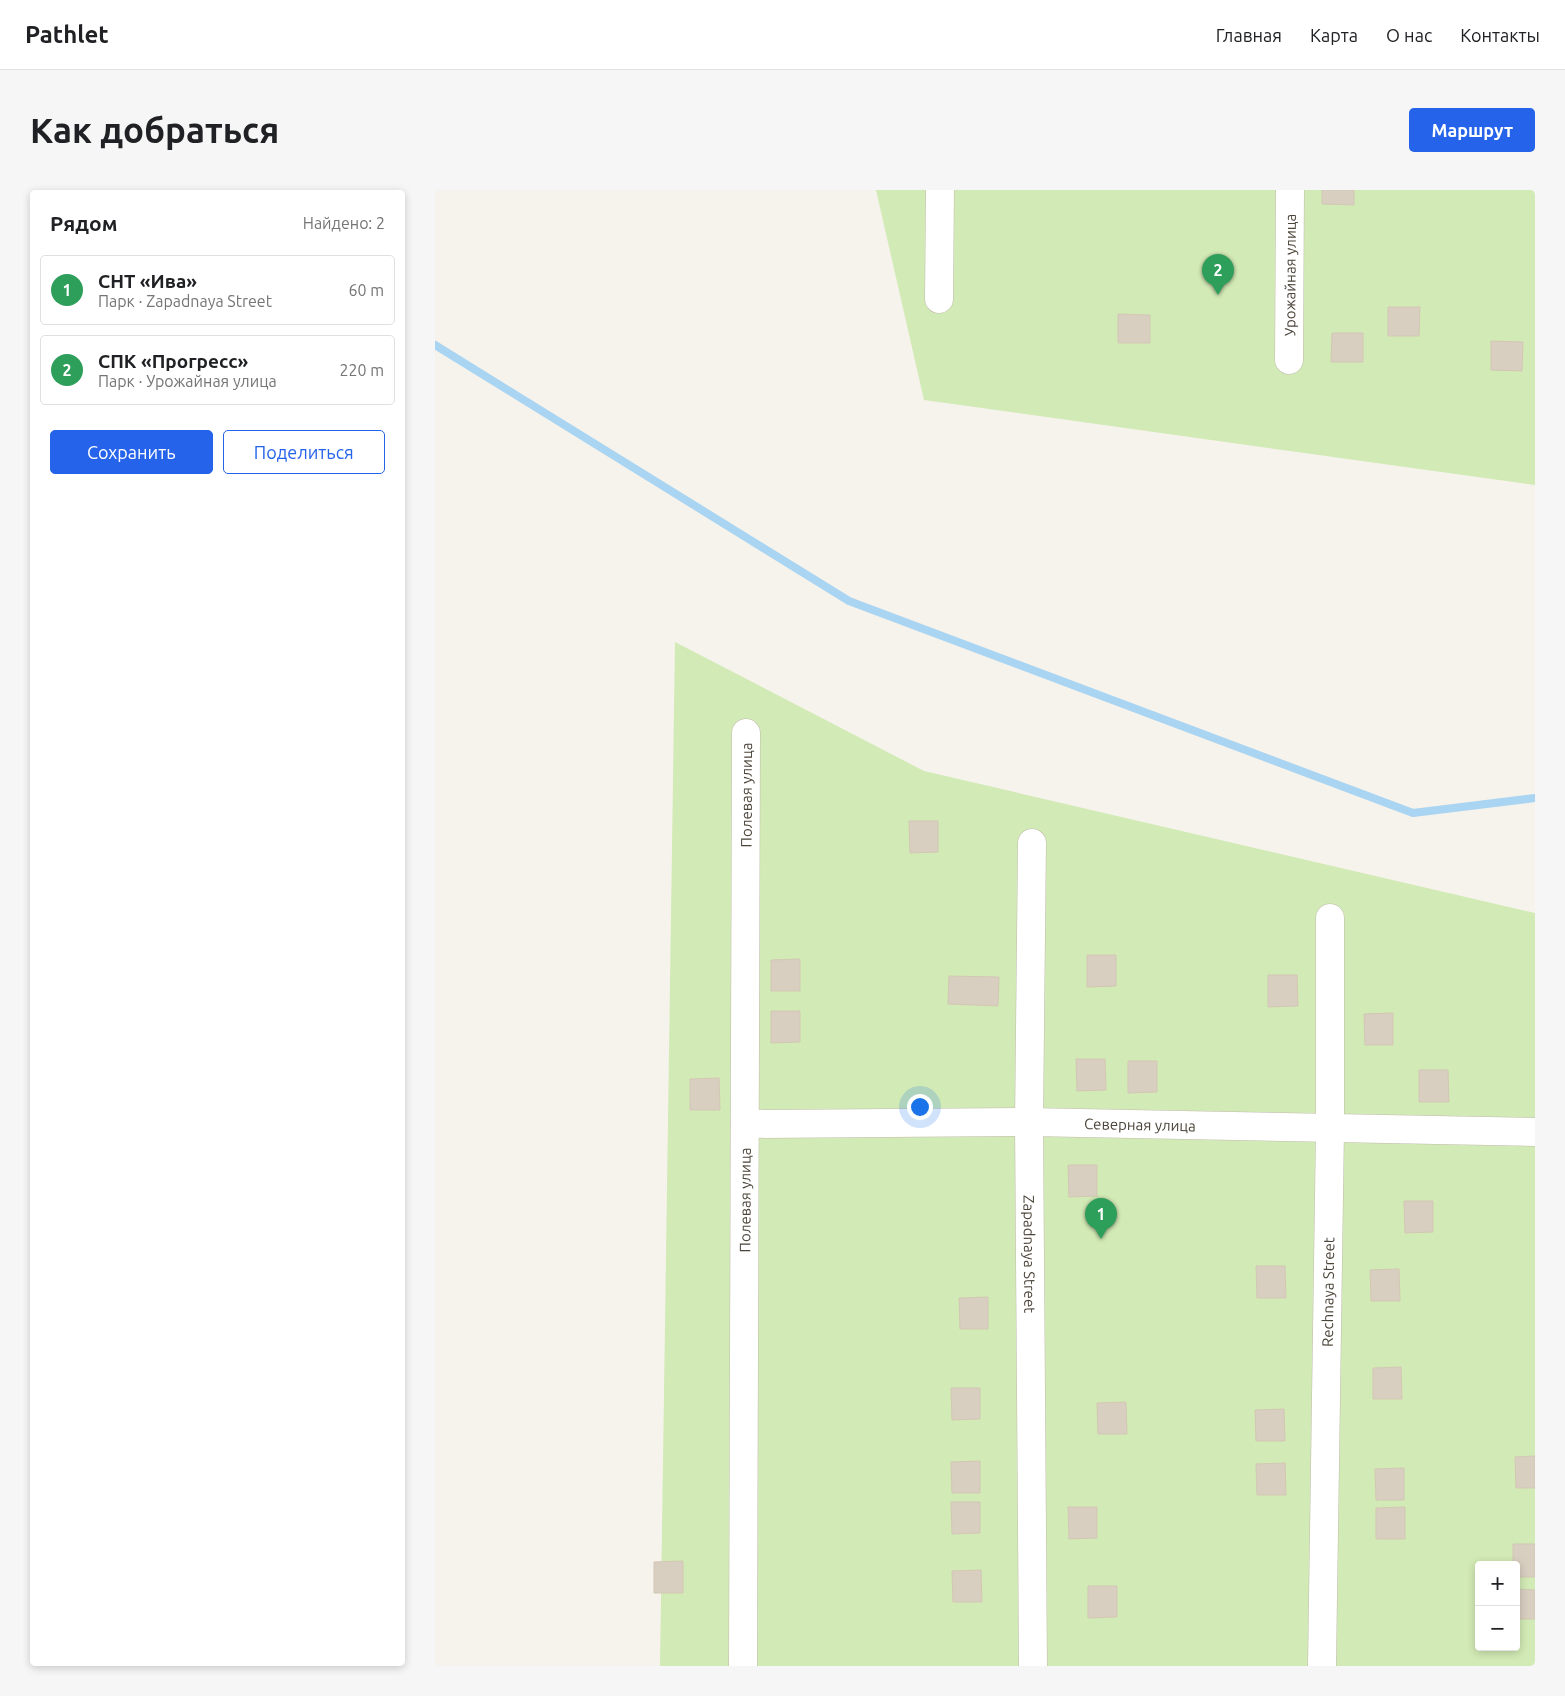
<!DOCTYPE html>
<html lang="ru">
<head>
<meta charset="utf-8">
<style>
  body { margin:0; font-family:Ubuntu,sans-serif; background:#f6f6f6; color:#202124 }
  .controls { position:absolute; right:15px; bottom:15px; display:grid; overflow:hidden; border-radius:5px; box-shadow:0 2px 8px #0003 }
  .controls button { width:45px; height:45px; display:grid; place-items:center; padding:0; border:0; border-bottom:1px solid #e0e0e0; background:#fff; color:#202124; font:25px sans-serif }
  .you { position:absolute; left:484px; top:916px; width:18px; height:18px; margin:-12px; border:4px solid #fff; border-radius:50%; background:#1a73e8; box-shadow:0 0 0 8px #1a73e833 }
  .badge { display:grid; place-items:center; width:32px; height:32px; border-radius:50%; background:#2563eb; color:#fff; font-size:16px; font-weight:700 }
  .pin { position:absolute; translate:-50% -41px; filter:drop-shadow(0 1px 2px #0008) }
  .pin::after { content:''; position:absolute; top:26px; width:18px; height:15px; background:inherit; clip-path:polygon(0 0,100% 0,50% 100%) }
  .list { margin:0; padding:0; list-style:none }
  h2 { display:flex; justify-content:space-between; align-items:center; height:65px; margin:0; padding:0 20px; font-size:21px }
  h2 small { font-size:16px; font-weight:400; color:#757577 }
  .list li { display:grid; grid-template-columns:32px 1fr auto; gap:15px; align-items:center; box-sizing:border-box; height:70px; margin:0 10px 10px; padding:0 10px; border:1px solid #e0e0e0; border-radius:5px }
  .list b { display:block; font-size:19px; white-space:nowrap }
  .list p { margin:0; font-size:16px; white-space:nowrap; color:#757577 }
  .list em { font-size:16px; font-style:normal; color:#757577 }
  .actions { display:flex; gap:10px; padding:15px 20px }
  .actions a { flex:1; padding:11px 0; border:1px solid #2563eb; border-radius:5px; text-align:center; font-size:18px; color:#2563eb }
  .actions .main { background:#2563eb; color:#fff }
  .map { position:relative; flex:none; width:1100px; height:1476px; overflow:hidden; border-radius:5px }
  header { display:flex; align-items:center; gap:30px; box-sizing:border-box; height:70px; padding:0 25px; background:#fff; border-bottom:1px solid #e0e0e0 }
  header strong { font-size:24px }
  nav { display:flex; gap:28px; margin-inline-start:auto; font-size:18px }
  .intro { display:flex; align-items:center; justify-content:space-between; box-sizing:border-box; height:120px; padding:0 30px }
  h1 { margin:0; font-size:35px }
  .button { padding:12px 22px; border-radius:5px; background:#2563eb; color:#fff; font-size:18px; font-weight:700 }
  main { display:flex; gap:30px; padding:0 30px }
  aside { flex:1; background:#fff; border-radius:5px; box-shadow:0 2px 8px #0003 }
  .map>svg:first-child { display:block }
  .green { fill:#d2eab5; fill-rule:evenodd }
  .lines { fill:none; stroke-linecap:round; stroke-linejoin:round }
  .stream { stroke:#a9d4f2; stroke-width:8 }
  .building { fill:#d8cfc1; stroke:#d3c7b4 }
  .minor-casing { stroke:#c2bbae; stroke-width:29 }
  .minor { stroke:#fff; stroke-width:28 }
  .labels { text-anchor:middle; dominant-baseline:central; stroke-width:4; stroke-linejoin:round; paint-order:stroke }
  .street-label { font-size:15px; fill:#4b4439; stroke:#fff }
</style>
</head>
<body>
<header>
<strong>Pathlet</strong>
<nav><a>Главная</a><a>Карта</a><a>О нас</a><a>Контакты</a></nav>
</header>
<div class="intro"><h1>Как добраться</h1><a class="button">Маршрут</a></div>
<main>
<aside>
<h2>Рядом<small>Найдено: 2</small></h2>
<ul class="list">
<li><span class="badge" style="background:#2e9e5b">1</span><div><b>СНТ «Ива»</b><p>Парк · Zapadnaya Street</p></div><em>60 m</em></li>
<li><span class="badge" style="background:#2e9e5b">2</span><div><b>СПК «Прогресс»</b><p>Парк · Урожайная улица</p></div><em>220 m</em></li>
</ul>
<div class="actions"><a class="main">Сохранить</a><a>Поделиться</a></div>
</aside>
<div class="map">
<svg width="1100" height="1476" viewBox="0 0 1100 1476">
  <rect width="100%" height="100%" fill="#f6f3ec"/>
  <!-- green -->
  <path class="green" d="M441,0H1100V295L489,210Z
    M240,452L489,581L1100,723V1476H225ZM1044,1375H1081V1457H1044Z"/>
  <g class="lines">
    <!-- stream -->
    <path class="stream" d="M0,155L414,411L978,623L1100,608"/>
  </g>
  <!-- building -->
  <path class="building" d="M887,0H919V15L887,14Z
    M953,117H985L984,146H953Z
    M683,124L715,125V153H683Z
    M897,143H928V172H896Z
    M1056,151L1088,152L1087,181L1056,180Z
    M474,631H503V662L475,663Z
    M652,765H681V796L652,797Z
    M365,769V801H336V770Z
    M833,785H862L863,816L833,817Z
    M514,786L564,787L563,816L513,814Z
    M336,821H365V852L336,853Z
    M958,823V855H930L929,824Z
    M641,869H670L671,900L642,901Z
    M693,871H722V902L693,903Z
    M984,880H1013L1014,912H984Z
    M284,888L285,920H255V889Z
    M633,975H662V1006L634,1007Z
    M969,1011H998V1042L970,1043Z
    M821,1076H850L851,1108H822Z
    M964,1079L965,1111H936L935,1080Z
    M553,1107V1139H525L524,1108Z
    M966,1177L967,1209H938V1178Z
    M516,1198H545V1229L517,1230Z
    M691,1212L692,1244H663L662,1213Z
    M849,1219L850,1251H821L820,1220Z
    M1100,1266V1298H1081L1080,1267Z
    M545,1271V1303H517L516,1272Z
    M850,1273L851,1305H822L821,1274Z
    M969,1278V1310H941L940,1279Z
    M516,1312H545V1343L517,1344Z
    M633,1317H662V1348L634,1349Z
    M970,1317V1349H941V1318Z
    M1078,1354H1100V1387H1081V1375H1078Z
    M248,1371V1403H219V1372Z
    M546,1380L547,1412H518L517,1381Z
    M653,1396H682V1427L653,1428Z
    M1081,1399L1100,1400V1429H1081Z"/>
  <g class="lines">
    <defs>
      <g id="minor">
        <path d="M504,109L505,0"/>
        <path id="s1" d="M854,170L855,0"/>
        <path id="s2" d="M597,653L594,932L598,1476"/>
        <path id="s3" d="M310,934L594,932L1100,942"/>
        <path id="s4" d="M308,1476L311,543"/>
        <path id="s5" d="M887,1476L895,939V728"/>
      </g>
    </defs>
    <!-- minor casing -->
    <use href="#minor" class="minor-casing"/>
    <!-- minor -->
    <use href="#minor" class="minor"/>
  </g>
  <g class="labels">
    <!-- street labels -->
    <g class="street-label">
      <text stroke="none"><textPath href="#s1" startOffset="85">Урожайная улица</textPath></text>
      <text stroke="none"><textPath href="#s4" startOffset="871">Полевая улица</textPath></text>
      <text stroke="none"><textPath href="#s3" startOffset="395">Северная улица</textPath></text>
      <text stroke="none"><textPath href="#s4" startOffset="466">Полевая улица</textPath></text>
      <text stroke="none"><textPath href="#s2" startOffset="411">Zapadnaya Street</textPath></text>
      <text stroke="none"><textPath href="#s5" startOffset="374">Rechnaya Street</textPath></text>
    </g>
  </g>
</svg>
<div class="controls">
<button>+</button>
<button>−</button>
</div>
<div class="you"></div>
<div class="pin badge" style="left:666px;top:1049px;background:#2e9e5b">1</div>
<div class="pin badge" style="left:783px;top:105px;background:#2e9e5b">2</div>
</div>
</main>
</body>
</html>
